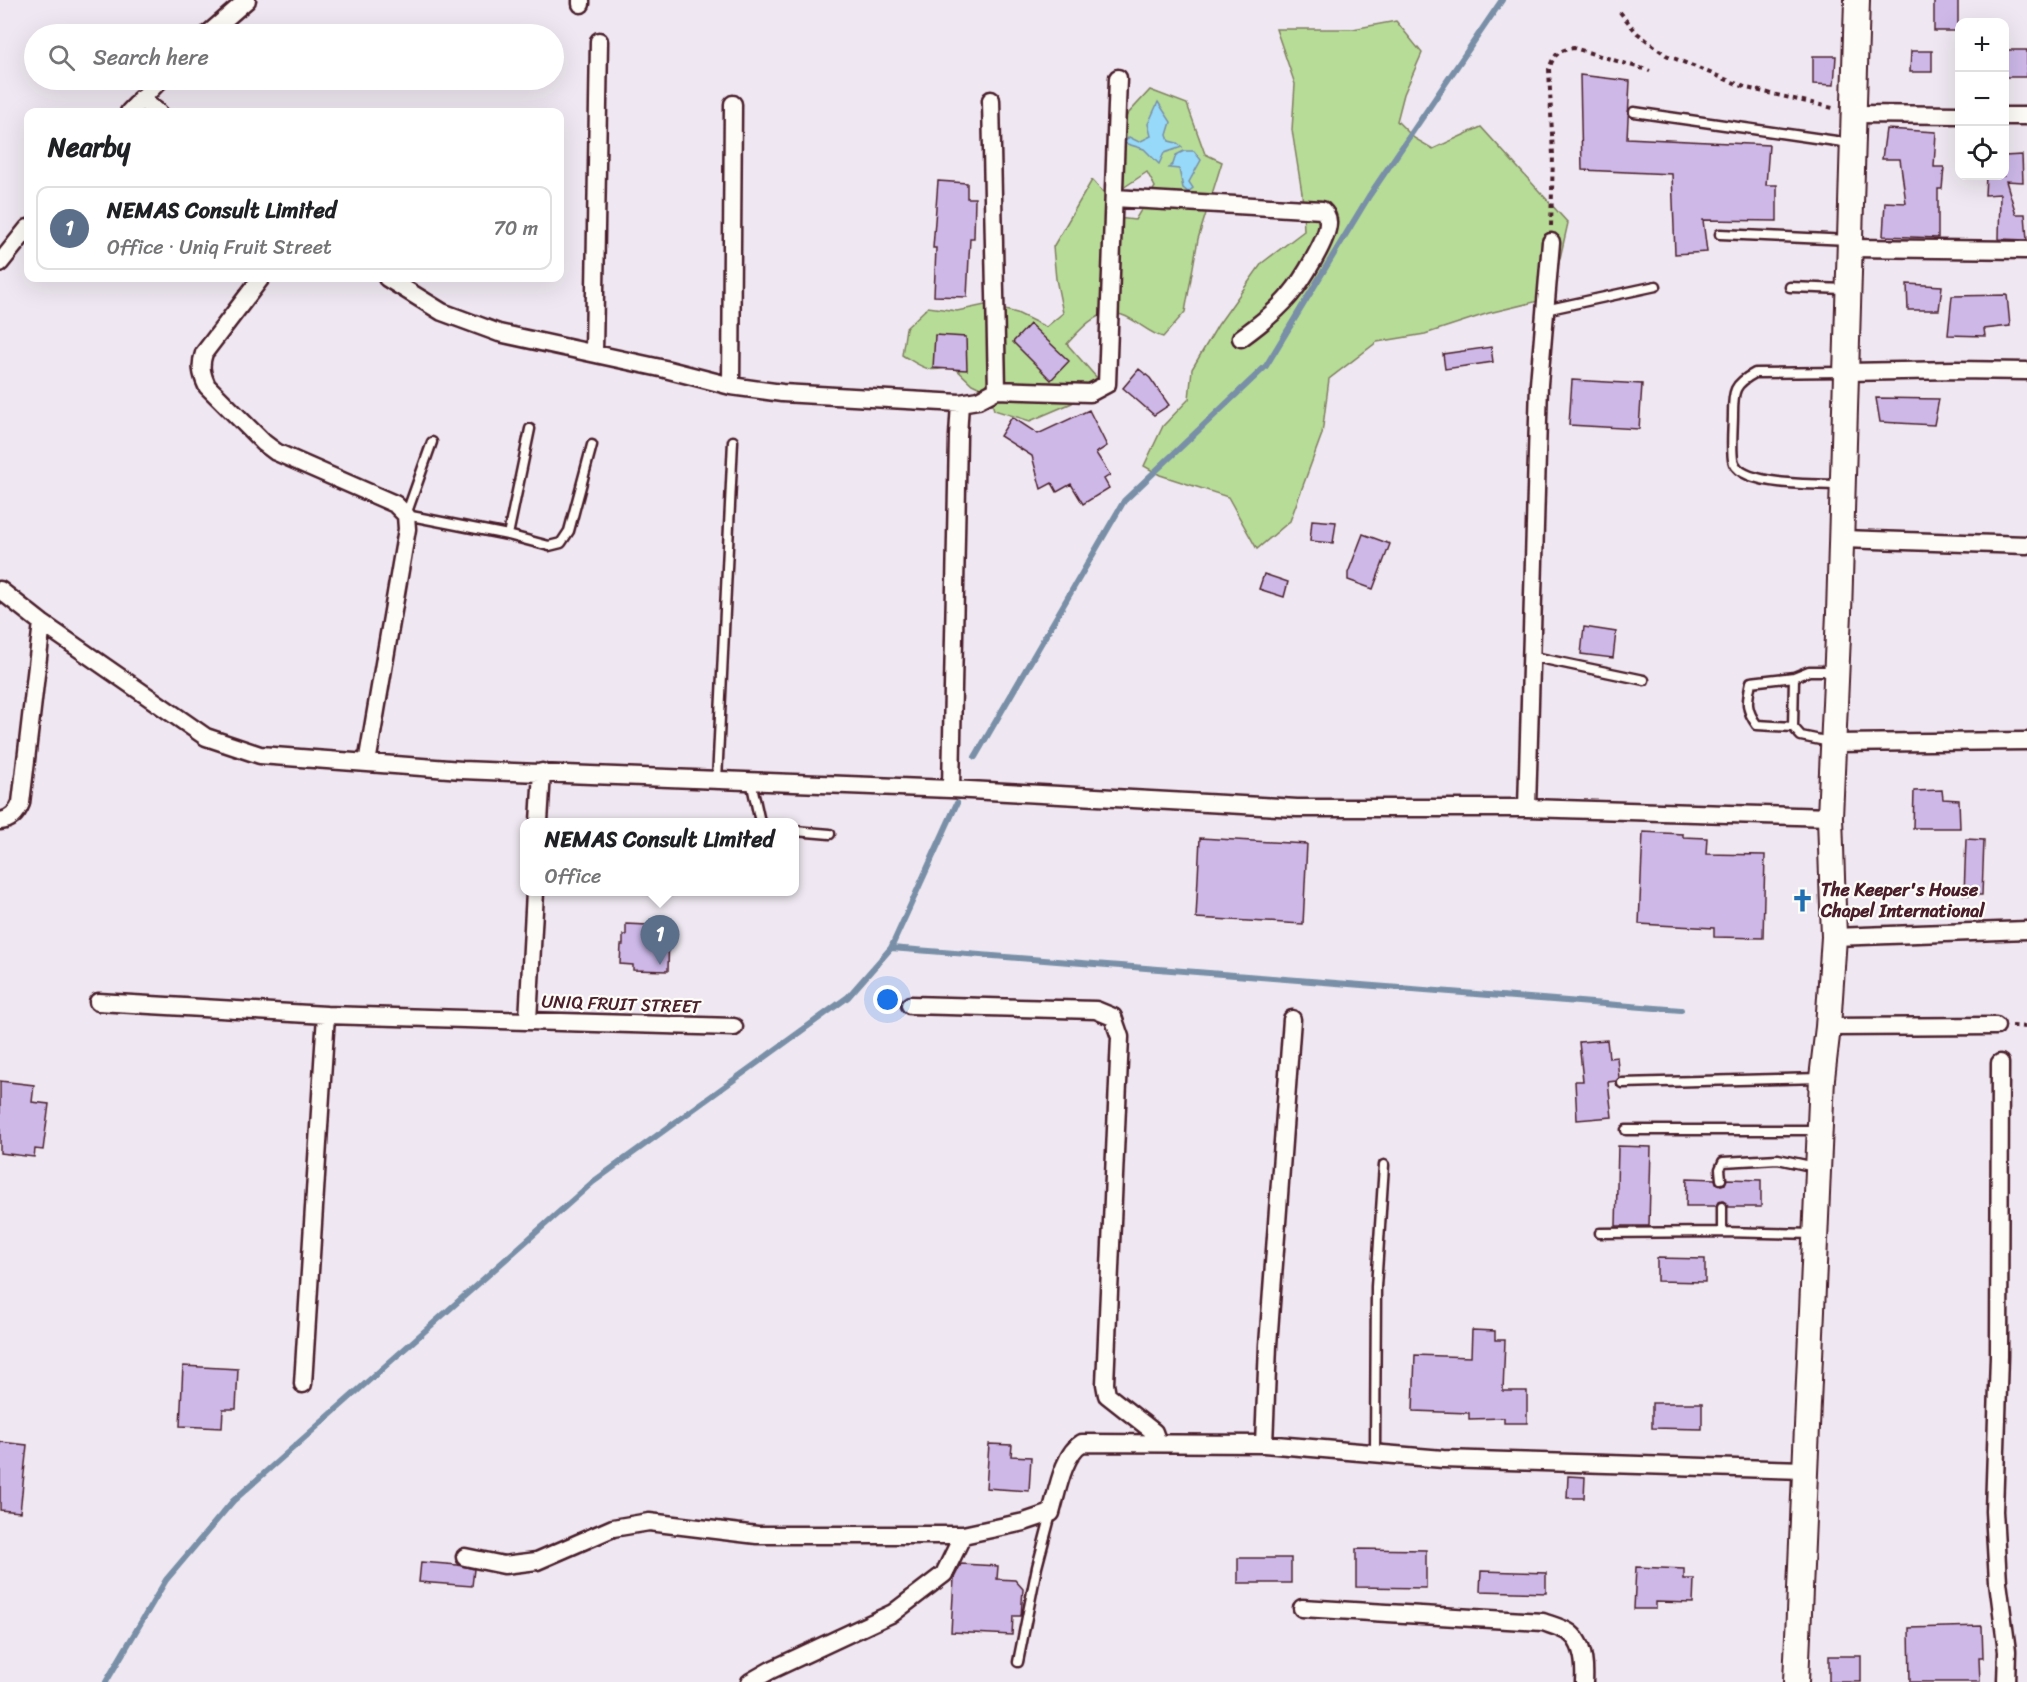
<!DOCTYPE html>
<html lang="en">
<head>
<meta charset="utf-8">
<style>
  body { margin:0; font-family:Sriracha,sans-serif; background:#f2f2f2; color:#202124 }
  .controls { position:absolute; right:18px; top:18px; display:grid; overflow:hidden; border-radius:12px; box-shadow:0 6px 24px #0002 }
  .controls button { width:54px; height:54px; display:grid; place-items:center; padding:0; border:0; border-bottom:2px solid #e0e0e0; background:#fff; color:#202124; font:30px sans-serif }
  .you { position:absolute; left:888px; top:1000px; width:21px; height:21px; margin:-15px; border:4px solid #fff; border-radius:50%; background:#1a73e8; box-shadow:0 0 0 9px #1a73e833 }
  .badge { display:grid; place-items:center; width:39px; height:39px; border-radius:50%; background:#0f766e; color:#fff; font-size:20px; font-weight:700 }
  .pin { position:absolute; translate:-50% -50px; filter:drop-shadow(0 2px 3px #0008) }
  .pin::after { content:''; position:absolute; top:32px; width:21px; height:18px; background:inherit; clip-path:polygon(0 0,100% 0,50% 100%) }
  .popup { position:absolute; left:520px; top:818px; width:279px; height:78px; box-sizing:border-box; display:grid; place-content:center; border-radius:12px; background:#fff; filter:drop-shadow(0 2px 4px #0005); font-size:20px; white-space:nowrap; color:#757577 }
  .popup b { font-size:22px; color:#202124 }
  .popup::after { content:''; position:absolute; left:50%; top:100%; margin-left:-12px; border:12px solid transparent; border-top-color:#fff }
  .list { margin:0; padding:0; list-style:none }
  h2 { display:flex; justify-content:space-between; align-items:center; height:78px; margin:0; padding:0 24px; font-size:26px }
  h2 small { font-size:20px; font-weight:400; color:#757577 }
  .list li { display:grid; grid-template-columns:39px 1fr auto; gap:18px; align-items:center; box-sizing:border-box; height:84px; margin:0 12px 12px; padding:0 12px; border:2px solid #e0e0e0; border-radius:12px }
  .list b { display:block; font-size:22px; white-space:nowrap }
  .list p { margin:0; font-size:20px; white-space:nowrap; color:#757577 }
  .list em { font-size:20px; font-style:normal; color:#757577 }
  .icon { flex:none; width:33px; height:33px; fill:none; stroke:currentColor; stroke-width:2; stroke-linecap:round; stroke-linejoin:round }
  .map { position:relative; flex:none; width:2027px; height:1682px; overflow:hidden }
  .search { position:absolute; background:#fff; box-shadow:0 6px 24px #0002; left:24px; top:24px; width:540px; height:66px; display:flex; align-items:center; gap:15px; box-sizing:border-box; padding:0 21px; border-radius:33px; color:#757577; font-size:22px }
  .panel { position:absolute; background:#fff; box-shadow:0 6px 24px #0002; left:24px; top:108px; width:540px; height:174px; border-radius:12px }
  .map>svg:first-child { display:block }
  .green { fill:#b6dc97; stroke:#807e61; stroke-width:1.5 }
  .water { fill:#97d9f9; stroke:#788fa7; stroke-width:1.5 }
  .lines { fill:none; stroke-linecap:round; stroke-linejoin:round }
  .stream { stroke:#788fa7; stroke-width:6 }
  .building { fill:#cdb8e8; stroke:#4a1f2b; stroke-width:1.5 }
  .lane-casing { stroke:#4a1f2b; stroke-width:13 }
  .street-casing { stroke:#4a1f2b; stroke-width:21 }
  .secondary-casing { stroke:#4a1f2b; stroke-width:28 }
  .path { stroke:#4a1f2b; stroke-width:4; stroke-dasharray:4.5 4.5; stroke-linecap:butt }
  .lane { stroke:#fdfcf7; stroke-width:8 }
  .street { stroke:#fdfcf7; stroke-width:16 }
  .secondary { stroke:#fdfcf7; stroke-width:24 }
  .labels { text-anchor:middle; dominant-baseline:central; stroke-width:4.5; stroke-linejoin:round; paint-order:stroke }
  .poi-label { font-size:18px; font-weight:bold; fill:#4a1f2b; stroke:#fdfcf7; text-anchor:start }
  .street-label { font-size:18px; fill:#4a1f2b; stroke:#fdfcf7 }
</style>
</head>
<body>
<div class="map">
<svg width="2027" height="1682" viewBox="0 0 2027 1682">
  <rect width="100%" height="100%" fill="#efe8f2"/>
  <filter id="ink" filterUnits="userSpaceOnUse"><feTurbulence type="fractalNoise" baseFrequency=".0167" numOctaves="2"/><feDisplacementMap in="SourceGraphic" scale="12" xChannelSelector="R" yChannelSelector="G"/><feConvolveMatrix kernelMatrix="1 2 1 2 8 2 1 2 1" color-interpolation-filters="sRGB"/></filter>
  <g filter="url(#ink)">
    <!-- green -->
    <path class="green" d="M1396,21L1422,53L1404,94L1397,121L1414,138L1433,149L1481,127L1568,223L1551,298L1489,313L1425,334L1377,342L1329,379L1322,434L1290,521L1257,549L1228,497L1160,475L1144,466L1163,426L1189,399L1192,369L1218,325L1262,263L1304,231L1302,193L1292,130L1295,84L1276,29H1353Z
      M1150,90L1187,104L1205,154L1222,162L1198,239L1185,312L1163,337C1148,333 1137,320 1122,315C1098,307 1081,329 1067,344L1097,378L1072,403L1030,421L994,410L989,392L972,384L952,365C930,375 922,367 902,355L906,328L928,307L957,311L985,305L1017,313L1046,327L1063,313L1056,279L1053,247L1092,180L1104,193L1117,218L1135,220L1155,187L1147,172L1120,190L1116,150L1127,115Z"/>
    <!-- water -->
    <path class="water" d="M1158,102L1171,122L1167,135L1169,141L1177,143L1182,147L1164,153L1159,164L1144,149L1124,143L1129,137L1139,142L1151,136L1148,124Z
      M1184,151H1194L1201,160L1189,182L1193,188L1188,192L1183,188L1179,169L1169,168L1173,164L1176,155Z"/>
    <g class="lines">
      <!-- stream -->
      <path class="stream" d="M975,757L1124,501L1266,366L1369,196L1502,0
        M891,948L1681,1010
        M106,1682L166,1580L233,1501L593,1182L848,997L891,948L957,803"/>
    </g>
    <!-- building -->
    <path class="building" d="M1934,0H1958V31H1934Z
      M2004,50H2027V77H2004Z
      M1911,51H1932V72H1910Z
      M1813,56H1836L1834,85L1813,84Z
      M1580,75L1630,81L1627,138L1769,145L1766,185H1777V221L1703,220L1707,252L1675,254L1672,174L1582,170Z
      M1886,129L1936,132L1934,167H1944L1942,189H1938V238L1883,236L1885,202L1906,203L1900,159H1882Z
      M2022,155L2023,182L2006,181L2016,214H2025L2027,240L1999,239L2000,194L1985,195L1986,176H2004V156Z
      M938,181L967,183V198H975L974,238H970L967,297L934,296L936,248H933Z
      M1907,284L1942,286L1939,310H1908Z
      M2007,295L2010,326L1984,329L1985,336L1948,335L1952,296Z
      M1030,324L1069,361L1051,380L1013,342Z
      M935,335L966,337L967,370L933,368Z
      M1491,347L1493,362L1445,369L1443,354Z
      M1139,369L1150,378L1169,405L1154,415L1123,388Z
      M1572,380L1642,384L1639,429L1569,425Z
      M1876,398L1939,399L1934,425L1880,422Z
      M1089,410L1107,446L1096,453L1110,475L1104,479L1109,488L1083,504L1071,484L1057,492L1052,483L1041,489L1032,456L1000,436L1012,417L1038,434Z
      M1312,520L1336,522L1333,543L1310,541Z
      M1363,534L1390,544L1373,589L1348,580V573Z
      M1264,574L1288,582L1284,597L1259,589Z
      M1584,627L1616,632L1613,658L1581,654Z
      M1942,790L1943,799L1959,800L1960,828H1913L1914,791Z
      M1643,832L1683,834V837L1707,838L1706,854L1765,855L1763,938L1714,937V928L1639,924Z
      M1200,838L1307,844L1303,924L1196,918Z
      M1966,839L1984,840L1982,895H1964Z
      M626,924L669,926L668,971L633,970V965L620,964L621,945H623V935H626Z
      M1607,1040L1609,1058L1617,1057L1619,1078L1616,1081L1608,1082L1612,1117L1577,1120L1575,1081H1583L1579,1042Z
      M0,1081L34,1085L32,1102L49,1104L43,1150L35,1149L34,1157L0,1153Z
      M1618,1146L1651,1147L1649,1226H1616Z
      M1687,1178L1715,1179L1716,1183L1721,1185L1725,1184L1727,1179L1761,1180V1207H1728L1723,1201L1718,1202L1716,1206H1686Z
      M1657,1258L1705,1259V1282L1657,1281Z
      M1472,1330L1495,1331V1340H1505L1503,1391H1527V1423H1504V1418L1469,1419V1413L1413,1411L1415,1355L1471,1357Z
      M183,1366L238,1369L236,1409H223L222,1428L180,1426Z
      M1652,1403H1702V1429L1652,1428Z
      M0,1442L27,1445L20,1512L0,1510Z
      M989,1444L1012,1445L1011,1456L1031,1457L1029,1491L986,1488Z
      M1568,1476L1585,1477L1584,1498H1567Z
      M1356,1549L1426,1550V1588L1356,1587Z
      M1238,1558H1291V1583H1238Z
      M421,1562L458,1565L474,1569L472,1586L419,1582Z
      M961,1564L998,1566L997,1579L1015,1580L1023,1589L1021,1616H1013L1012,1635L951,1632L954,1578Z
      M1636,1567L1684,1569V1579H1694L1693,1603L1656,1602V1609H1634Z
      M1481,1571L1546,1573V1593L1480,1591Z
      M1982,1626L1983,1658H1979L1980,1682H1910L1909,1628Z
      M1829,1656H1861V1682H1829Z"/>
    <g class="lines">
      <defs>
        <path id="lane" d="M1634,112L1850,143
          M1720,234L1849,240
          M1790,287L1845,289
          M1545,310L1656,286
          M432,442L406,515L508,535L549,546L561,543L569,531L592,445
          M1840,485C1818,484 1738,487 1733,460C1731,445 1733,428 1733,414C1733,391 1734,384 1755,373L1844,372
          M508,535L530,429
          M1530,656L1644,680
          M1793,727L1757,725C1745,709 1747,701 1751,682L1794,677
          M1830,742L1801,736L1793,727L1794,677L1809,671H1835
          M717,780L733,441
          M751,781L760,822
          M795,831L830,834
          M1622,1083L1821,1078
          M1626,1130H1816
          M1721,1179L1720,1169L1723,1162L1778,1159L1815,1167
          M1722,1207V1232
          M1600,1233L1722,1232L1814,1234
          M1375,1452L1376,1287L1384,1165
          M1018,1662L1037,1567L1051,1514"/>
        <path id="street" d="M581,4V0
          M208,34L247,0
          M140,99L158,112
          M129,112L160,80
          M1855,114L1960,115
          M2004,116H2027
          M1114,198L1322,210C1325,213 1328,216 1328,222C1329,238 1301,282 1290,295C1276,312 1259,325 1241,338
          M1849,248L2027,250
          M0,263L28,228
          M261,278L204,353C200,365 201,373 207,386L264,443L276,452L395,504L406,515L407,529L367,763
          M387,278L442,312L499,333L665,369L731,386L782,393L960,403L978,400L997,390L991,100
          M594,353L599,41
          M1847,372L1956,370L2027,371
          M731,386L733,104
          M997,390L1090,393L1107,384L1118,78
          M1842,539L2027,545
          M0,590L42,623L206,737L260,755L462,770L951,789L1297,808H1527L1830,817
          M1834,743L2027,741
          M951,789L958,436L960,403
          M1527,808L1539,384L1551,242
          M0,821C11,820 17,813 21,803L42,623
          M539,822L542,772
          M1834,937L2027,930
          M98,1002L326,1015L734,1027
          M910,1005L1096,1010L1113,1017L1120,1037L1105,1384L1107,1395L1154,1432L1158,1443
          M528,1020L535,892
          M1828,1027L1996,1026
          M2000,1063L1999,1356L1994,1511L1998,1582L2007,1651L2006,1682
          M303,1384L326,1015
          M1264,1444L1268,1345L1292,1019
          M465,1557L504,1565L537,1561L613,1528L649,1522L757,1535H963L1024,1522L1051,1513C1057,1493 1063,1454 1082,1443L1264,1444L1443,1459L1804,1470
          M1302,1608L1543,1622C1551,1625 1563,1628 1570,1633C1584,1644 1585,1665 1584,1682
          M750,1682L771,1670L893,1613L944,1574L963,1535"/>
        <path id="secondary" d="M1796,1682L1822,1078L1828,1027L1834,937L1830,817L1839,613L1857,0"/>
      </defs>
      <!-- lane casing -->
      <use href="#lane" class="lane-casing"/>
      <!-- street casing -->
      <use href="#street" class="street-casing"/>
      <!-- secondary casing -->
      <use href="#secondary" class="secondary-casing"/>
      <!-- path -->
      <path class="path" d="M1620,12L1637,33L1666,55L1747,88L1833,108
        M1551,226L1553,156L1549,69C1554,54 1559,50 1574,48L1650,71
        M2012,1026L2027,1027"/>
      <!-- lane -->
      <use href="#lane" class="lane"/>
      <!-- street -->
      <use href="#street" class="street"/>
      <!-- secondary -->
      <use href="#secondary" class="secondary"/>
    </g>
  </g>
  <!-- icons -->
  <defs>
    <symbol id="church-bare" viewBox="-9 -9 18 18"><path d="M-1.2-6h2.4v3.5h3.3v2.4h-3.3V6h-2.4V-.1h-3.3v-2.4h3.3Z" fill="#1f6fb2" stroke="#fdfcf7" stroke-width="2.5" paint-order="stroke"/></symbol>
  </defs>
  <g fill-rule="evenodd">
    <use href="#church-bare" x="1786" y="884" width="33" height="33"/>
  </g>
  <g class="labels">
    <!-- poi labels -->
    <g class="poi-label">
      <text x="1821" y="890">The Keeper's House<tspan x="1821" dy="21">Chapel International</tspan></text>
    </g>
    <!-- street labels -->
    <g class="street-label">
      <text transform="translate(621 1004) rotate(2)">UNIQ FRUIT STREET</text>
    </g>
  </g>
</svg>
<div class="controls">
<button>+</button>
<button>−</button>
<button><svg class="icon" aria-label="locate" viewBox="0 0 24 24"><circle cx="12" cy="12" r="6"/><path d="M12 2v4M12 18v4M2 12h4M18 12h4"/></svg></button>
</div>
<div class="you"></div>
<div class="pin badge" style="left:660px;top:965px;background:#5c6f8a">1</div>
<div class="popup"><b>NEMAS Consult Limited</b>Office</div>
<div class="search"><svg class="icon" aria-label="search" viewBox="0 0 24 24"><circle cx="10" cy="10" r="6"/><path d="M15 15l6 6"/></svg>Search here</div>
<section class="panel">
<h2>Nearby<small></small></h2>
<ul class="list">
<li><span class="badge" style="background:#5c6f8a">1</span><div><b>NEMAS Consult Limited</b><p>Office · Uniq Fruit Street</p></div><em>70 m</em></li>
</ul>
</section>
</div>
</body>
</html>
